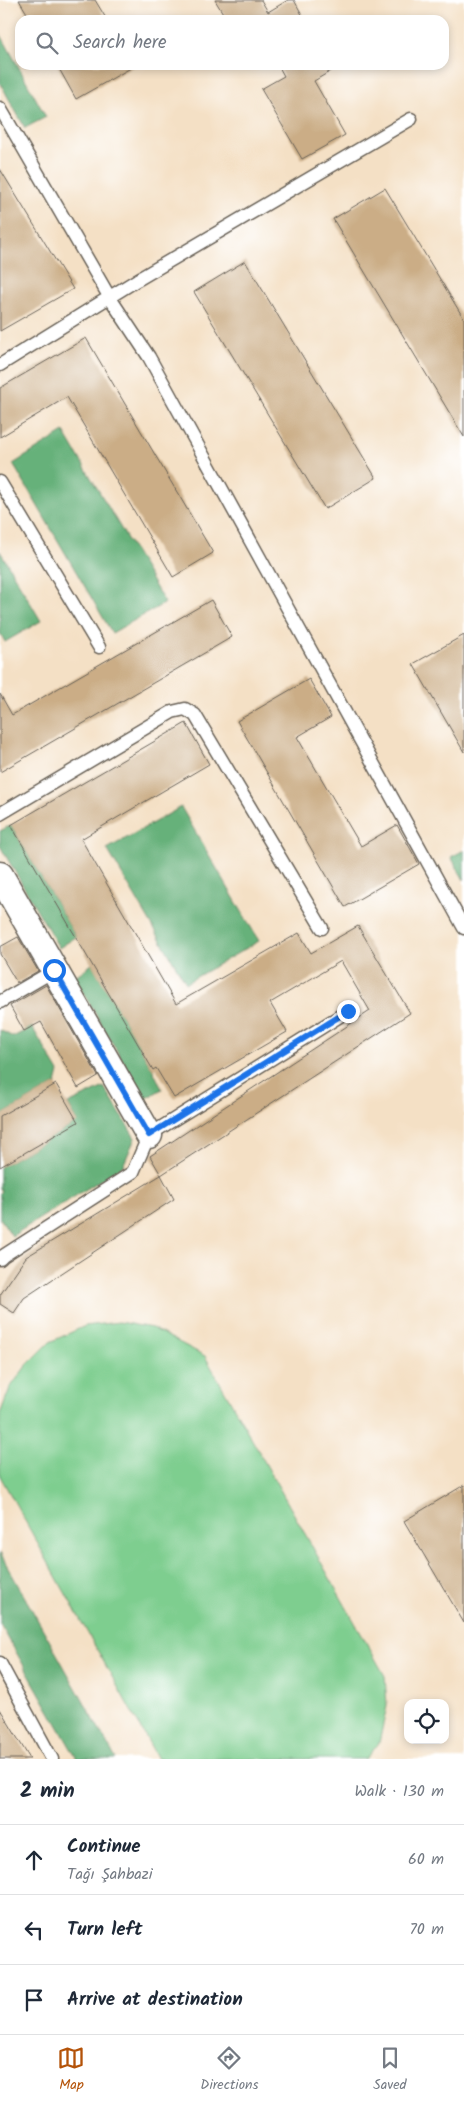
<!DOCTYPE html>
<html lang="en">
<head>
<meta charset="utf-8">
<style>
  body { margin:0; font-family:Kalam,sans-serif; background:#f2f2f3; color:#1f2937 }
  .controls { position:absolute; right:15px; bottom:15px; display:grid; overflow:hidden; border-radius:10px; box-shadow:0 2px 8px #0003 }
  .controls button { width:45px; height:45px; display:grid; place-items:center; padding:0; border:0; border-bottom:1px solid #e0e1e3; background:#fff; color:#1f2937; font:25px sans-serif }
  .stop { position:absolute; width:15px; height:15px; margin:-11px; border:4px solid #1a73e8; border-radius:50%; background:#fff }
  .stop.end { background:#1a73e8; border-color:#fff; box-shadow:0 1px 5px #0008 }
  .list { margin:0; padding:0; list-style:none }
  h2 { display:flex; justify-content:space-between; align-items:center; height:65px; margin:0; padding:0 20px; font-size:21px }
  h2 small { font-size:16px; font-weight:400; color:#747a83 }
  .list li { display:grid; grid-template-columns:32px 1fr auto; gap:15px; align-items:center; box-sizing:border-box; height:70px; padding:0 20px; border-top:1px solid #e0e1e3 }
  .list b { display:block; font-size:19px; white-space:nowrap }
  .list p { margin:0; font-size:16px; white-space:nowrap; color:#747a83 }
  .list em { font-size:16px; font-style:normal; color:#747a83 }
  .icon { flex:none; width:28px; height:28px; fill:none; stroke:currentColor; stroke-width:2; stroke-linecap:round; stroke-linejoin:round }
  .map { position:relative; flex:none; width:464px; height:1759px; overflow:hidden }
  .search { position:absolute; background:#fff; box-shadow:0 2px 8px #0003; left:15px; right:15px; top:15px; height:55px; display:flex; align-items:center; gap:12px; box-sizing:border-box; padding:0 18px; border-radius:15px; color:#747a83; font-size:19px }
  .sheet { height:275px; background:#fff }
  nav { display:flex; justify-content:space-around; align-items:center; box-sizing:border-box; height:70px; border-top:1px solid #e0e1e3; background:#fff; font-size:14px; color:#747a83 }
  nav a { display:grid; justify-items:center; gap:2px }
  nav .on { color:#b45309 }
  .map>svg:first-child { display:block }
  .green { fill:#7ece8f; stroke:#4d7556 }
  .forest { fill:#66b17a; stroke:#41664b }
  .building { fill:#cbad86 }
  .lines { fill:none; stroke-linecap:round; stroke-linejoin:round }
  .lane-casing { stroke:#686157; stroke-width:15 }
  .street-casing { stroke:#686157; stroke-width:29 }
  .lane { stroke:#fff; stroke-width:12 }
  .street { stroke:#fff; stroke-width:26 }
  .route { stroke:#1a73e8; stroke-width:6 }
</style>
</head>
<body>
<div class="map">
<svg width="464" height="1759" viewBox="0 0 464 1759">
  <rect width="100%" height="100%" fill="#fff"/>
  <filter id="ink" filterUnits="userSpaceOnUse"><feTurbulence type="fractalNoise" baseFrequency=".02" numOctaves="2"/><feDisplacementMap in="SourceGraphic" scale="10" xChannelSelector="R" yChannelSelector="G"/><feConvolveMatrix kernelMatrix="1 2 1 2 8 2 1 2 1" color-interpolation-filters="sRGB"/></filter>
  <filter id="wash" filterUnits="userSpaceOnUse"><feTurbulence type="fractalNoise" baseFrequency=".0096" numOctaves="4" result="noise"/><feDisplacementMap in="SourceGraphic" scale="20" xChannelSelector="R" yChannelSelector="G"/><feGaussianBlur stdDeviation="1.12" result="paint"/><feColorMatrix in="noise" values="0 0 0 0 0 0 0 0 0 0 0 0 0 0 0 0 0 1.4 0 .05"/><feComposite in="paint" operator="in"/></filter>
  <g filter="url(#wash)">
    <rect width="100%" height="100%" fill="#f4e0c5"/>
    <!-- green -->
    <path class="green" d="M119,1322L152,1328L205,1356L385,1676L387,1706L379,1743L365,1759H158L0,1476V1414L10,1388L26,1366L50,1342L85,1326Z"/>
    <!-- forest -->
    <path class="forest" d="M0,33L46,117L25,128L0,83Z
      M64,432L165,603L112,633L13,464Z
      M0,551L41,621L5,642L0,633Z
      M181,807L259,941L186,983L107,849Z
      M11,825L76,937L59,948L0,846V831Z
      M464,850V880L451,857Z
      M92,964L153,1070L162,1089L145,1099L74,977Z
      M32,1027L59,1072L56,1084L0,1116V1030L13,1037Z
      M104,1087L135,1138L123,1166L12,1236L0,1218V1193L2,1191L0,1188V1167L78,1122L68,1104Z
      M0,1553L116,1759H77L0,1624Z"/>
    <g id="blocks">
      <!-- building -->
      <path class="building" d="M19,0H95L107,20H31Z
        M215,0H261L268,12L288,0H294L305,20H227Z
        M57,65H136L76,99Z
        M278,65H341L314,81L345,135L302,159L261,89L284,76Z
        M0,169L73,289L0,331Z
        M385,188L464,319V437L333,219Z
        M245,261L376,478L325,509L194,292Z
        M86,338L213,553L173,577L67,397L0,437V388Z
        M211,600L232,637L0,772V694L12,715Z
        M464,635V752L413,664Z
        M309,679L331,717L297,737L361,846L397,825L419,864L345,907L237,721Z
        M186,723L209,764L81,839L176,1004L299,933L311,953L358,926L410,1013L161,1175L150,1156L370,1011L341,961L270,1003L287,1032L174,1098L156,1068L153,1070L11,825Z
        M18,937L38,971L17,983L0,954V947Z
        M46,985L98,1076L78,1088L41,1022L24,1031L10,1006Z
        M56,1084L78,1122L0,1167V1116Z
        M161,1175L174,1199L24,1298L14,1313L0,1304V1295L26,1257Z
        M464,1485V1623L404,1521Z
        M0,1709L30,1759H0Z"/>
    </g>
  </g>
  <g filter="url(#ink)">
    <use href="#blocks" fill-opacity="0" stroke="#686157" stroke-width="1"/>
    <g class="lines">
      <defs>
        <path id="lane" d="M0,108L110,298L149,357L464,928
          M0,365L137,280L411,119
          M0,482L99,647
          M0,814L172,712L185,709L195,715L322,928
          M0,1002L55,970
          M0,1259L3,1256L133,1172L149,1135L348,1011
          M0,1663L52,1759"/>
        <path id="street" d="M0,875L149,1135"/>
      </defs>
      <!-- lane casing -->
      <use href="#lane" class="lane-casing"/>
      <!-- street casing -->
      <use href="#street" class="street-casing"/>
      <!-- lane -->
      <use href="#lane" class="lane"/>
      <!-- street -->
      <use href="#street" class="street"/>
    </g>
  </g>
  <g class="lines" filter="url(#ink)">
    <!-- route -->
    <path class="route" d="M54,970L149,1135L348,1011"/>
  </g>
</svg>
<div class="controls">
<button><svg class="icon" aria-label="locate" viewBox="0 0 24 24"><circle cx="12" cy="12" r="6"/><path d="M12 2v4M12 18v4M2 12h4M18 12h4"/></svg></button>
</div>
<div class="stop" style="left:54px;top:970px"></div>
<div class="stop end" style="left:348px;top:1011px"></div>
<div class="search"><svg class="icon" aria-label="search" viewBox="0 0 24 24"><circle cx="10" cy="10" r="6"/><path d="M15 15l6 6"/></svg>Search here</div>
</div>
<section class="sheet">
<h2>2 min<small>Walk · 130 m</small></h2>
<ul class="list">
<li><svg class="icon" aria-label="ahead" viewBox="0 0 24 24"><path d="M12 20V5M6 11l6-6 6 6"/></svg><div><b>Continue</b><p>Tağı Şahbazi</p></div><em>60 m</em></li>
<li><svg class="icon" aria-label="left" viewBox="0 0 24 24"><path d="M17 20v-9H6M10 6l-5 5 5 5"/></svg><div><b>Turn left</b></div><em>70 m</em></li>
<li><svg class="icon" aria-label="arrive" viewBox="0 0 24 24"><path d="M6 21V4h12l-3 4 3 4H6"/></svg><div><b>Arrive at destination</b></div></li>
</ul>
</section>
<nav>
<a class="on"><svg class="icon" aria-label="map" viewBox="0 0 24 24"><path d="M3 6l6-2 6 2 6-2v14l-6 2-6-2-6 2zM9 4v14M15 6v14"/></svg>Map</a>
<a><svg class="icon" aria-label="directions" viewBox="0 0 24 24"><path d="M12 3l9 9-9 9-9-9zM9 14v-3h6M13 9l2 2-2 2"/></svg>Directions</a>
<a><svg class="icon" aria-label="saved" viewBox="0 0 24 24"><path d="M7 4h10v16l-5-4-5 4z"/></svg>Saved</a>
</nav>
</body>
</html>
